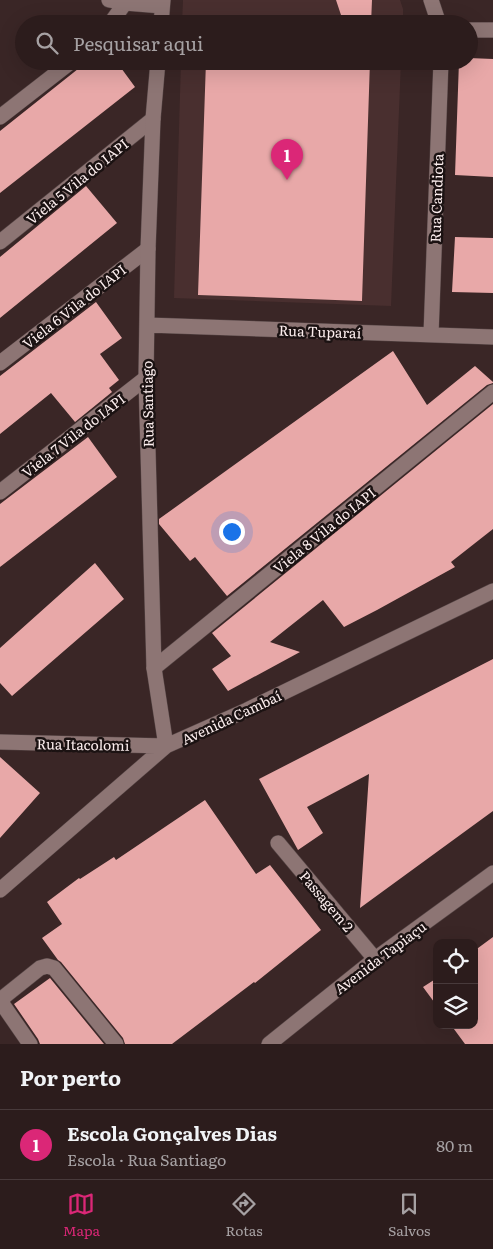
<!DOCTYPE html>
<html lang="pt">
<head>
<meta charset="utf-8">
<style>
  body { margin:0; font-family:Literata,serif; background:#342525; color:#f1f3f6 }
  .controls { position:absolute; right:15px; bottom:15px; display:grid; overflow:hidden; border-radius:10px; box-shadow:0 5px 20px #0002 }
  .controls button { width:45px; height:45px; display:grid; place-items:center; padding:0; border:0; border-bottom:1px solid #483a3b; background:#2c1c1c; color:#f1f3f6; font:25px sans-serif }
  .you { position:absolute; left:231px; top:531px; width:18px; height:18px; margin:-12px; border:4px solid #fff; border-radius:50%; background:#1a73e8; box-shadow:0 0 0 8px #1a73e833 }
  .badge { display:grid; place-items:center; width:32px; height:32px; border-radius:50%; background:#db2777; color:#fff; font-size:16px; font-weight:700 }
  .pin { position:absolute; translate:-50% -41px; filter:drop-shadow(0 1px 2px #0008) }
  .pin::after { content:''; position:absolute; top:26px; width:18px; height:15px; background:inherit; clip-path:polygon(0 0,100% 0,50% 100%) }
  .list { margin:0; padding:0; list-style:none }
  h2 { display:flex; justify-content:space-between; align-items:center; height:65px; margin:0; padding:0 20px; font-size:21px }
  h2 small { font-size:16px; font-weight:400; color:#a6a1a3 }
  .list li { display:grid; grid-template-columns:32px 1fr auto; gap:15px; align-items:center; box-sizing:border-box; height:70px; padding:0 20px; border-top:1px solid #483a3b }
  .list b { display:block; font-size:19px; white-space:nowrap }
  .list p { margin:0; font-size:16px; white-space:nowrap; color:#a6a1a3 }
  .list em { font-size:16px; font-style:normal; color:#a6a1a3 }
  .icon { flex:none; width:28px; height:28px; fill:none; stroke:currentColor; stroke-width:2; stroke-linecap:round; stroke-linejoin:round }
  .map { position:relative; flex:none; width:493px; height:1044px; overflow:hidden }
  .search { position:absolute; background:#2c1c1c; box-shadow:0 5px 20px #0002; left:15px; right:15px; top:15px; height:55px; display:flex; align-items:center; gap:12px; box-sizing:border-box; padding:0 18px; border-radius:28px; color:#a6a1a3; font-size:19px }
  .sheet { height:135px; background:#2c1c1c }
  nav { display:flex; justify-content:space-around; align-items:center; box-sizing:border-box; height:70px; border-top:1px solid #483a3b; background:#2c1c1c; font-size:14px; color:#a6a1a3 }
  nav a { display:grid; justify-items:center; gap:2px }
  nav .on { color:#db2777 }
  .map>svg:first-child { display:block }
  .built { fill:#492f2f }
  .building { fill:#e8a8a8 }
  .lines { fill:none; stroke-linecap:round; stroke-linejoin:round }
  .service-casing { stroke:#554545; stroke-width:16 }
  .minor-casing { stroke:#554545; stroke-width:16 }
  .tertiary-casing { stroke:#554545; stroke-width:16 }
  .service { stroke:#8d7574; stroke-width:15 }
  .minor { stroke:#8d7574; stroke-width:15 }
  .tertiary { stroke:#8d7574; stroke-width:15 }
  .labels { text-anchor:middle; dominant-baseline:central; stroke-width:5; stroke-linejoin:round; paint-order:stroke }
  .street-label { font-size:14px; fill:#fceeee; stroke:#1b1212 }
</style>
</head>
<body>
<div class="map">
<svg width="493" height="1044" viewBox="0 0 493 1044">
  <rect width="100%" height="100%" fill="#3a2626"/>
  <!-- built -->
  <path class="built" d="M183,0H400L403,9V24H182Z
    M181,61H401L391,306L174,298Z"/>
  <!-- building -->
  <path class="building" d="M336,0H372L371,24H323L324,20L343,21Z
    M469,58L493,59V177L455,175L459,61H469Z
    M88,61H116L135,87L0,193V131Z
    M206,61H370L362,301L198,295Z
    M86,186L117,223L0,318V257Z
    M455,237L493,238V293L452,292Z
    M96,302L122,338L100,354L119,380L109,388L112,392L75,422L51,393L0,434V376Z
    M393,351L427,405L475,366L493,382V383L487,385L227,596L195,557L190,561L159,524V519Z
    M493,404V529L451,562L455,567L377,610L344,627L323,600L270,642L300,652L228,691L212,669L231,656L212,633Z
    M88,437L117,477L0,567V504Z
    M95,563L124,599L12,696L0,683V648Z
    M493,659V811L360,908L369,774L307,807L323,833L298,850L259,779Z
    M0,757L40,793L0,838Z
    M205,800L256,874L270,865L321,930L255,983L254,982L172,1044H125L123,1038L61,962L58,960L42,938L62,924L47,902L79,878L80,879L114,857L116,860Z
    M493,937V1044H465L451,1025H474V951Z
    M50,978L104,1044H40L38,1039L14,1004Z
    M437,978V1006L423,987Z"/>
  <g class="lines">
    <defs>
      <path id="service" d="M110,24L125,3
        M0,117L72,61
        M0,242L153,119
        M0,363L148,249
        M0,492L146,378
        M154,668L493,392
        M278,843L375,959
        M30,1044L3,1005L2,1000L5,996L40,968L47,966L54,968L116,1044"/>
      <path id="minor" d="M109,0L125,3L162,6
        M431,0L439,24
        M161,24L163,0
        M469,30H493
        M158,61L153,119L148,249L146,378L154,668L166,746
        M147,325L493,337
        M431,335L441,61
        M0,742L166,746
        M0,890L166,746L247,710L493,591"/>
      <path id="tertiary" d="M269,1044L375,959L493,873"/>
    </defs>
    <!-- service casing -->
    <use href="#service" class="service-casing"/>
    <!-- minor casing -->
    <use href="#minor" class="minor-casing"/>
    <!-- tertiary casing -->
    <use href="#tertiary" class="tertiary-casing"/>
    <!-- service -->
    <use href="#service" class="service"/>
    <!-- minor -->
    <use href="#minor" class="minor"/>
    <!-- tertiary -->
    <use href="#tertiary" class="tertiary"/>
  </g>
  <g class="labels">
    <!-- street labels -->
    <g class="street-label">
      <text transform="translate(77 181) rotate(-39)">Viela 5 Vila do IAPI</text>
      <text transform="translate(436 198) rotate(-88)">Rua Candiota</text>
      <text transform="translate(74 306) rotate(-38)">Viela 6 Vila do IAPI</text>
      <text transform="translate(320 331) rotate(2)">Rua Tuparaí</text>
      <text transform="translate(147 404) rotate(-91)">Rua Santiago</text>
      <text transform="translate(73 435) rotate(-38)">Viela 7 Vila do IAPI</text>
      <text transform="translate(324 530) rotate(-39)">Viela 8 Vila do IAPI</text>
      <text transform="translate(231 717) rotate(-25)">Avenida Cambaí</text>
      <text transform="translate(83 744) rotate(1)">Rua Itacolomi</text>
      <text transform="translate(327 901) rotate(50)">Passagem 2</text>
      <text transform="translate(380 957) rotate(-37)">Avenida Tapiaçu</text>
    </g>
  </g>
</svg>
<div class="controls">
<button><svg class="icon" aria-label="locate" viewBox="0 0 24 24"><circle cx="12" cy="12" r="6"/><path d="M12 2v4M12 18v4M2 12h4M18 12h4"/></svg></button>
<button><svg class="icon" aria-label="layers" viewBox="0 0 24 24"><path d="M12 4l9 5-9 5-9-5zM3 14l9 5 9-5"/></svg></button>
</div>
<div class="you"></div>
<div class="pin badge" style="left:287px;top:180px">1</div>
<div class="search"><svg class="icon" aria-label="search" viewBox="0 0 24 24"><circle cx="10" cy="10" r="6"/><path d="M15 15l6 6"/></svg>Pesquisar aqui</div>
</div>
<section class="sheet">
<h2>Por perto<small></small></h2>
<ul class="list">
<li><span class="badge">1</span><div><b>Escola Gonçalves Dias</b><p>Escola · Rua Santiago</p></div><em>80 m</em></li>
</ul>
</section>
<nav>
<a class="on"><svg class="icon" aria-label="map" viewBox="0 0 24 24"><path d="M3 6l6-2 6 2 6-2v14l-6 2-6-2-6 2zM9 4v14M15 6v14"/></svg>Mapa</a>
<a><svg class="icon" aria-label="directions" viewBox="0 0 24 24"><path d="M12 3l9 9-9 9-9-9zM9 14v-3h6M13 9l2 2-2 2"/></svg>Rotas</a>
<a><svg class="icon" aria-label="saved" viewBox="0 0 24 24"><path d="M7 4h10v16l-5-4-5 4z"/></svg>Salvos</a>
</nav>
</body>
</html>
